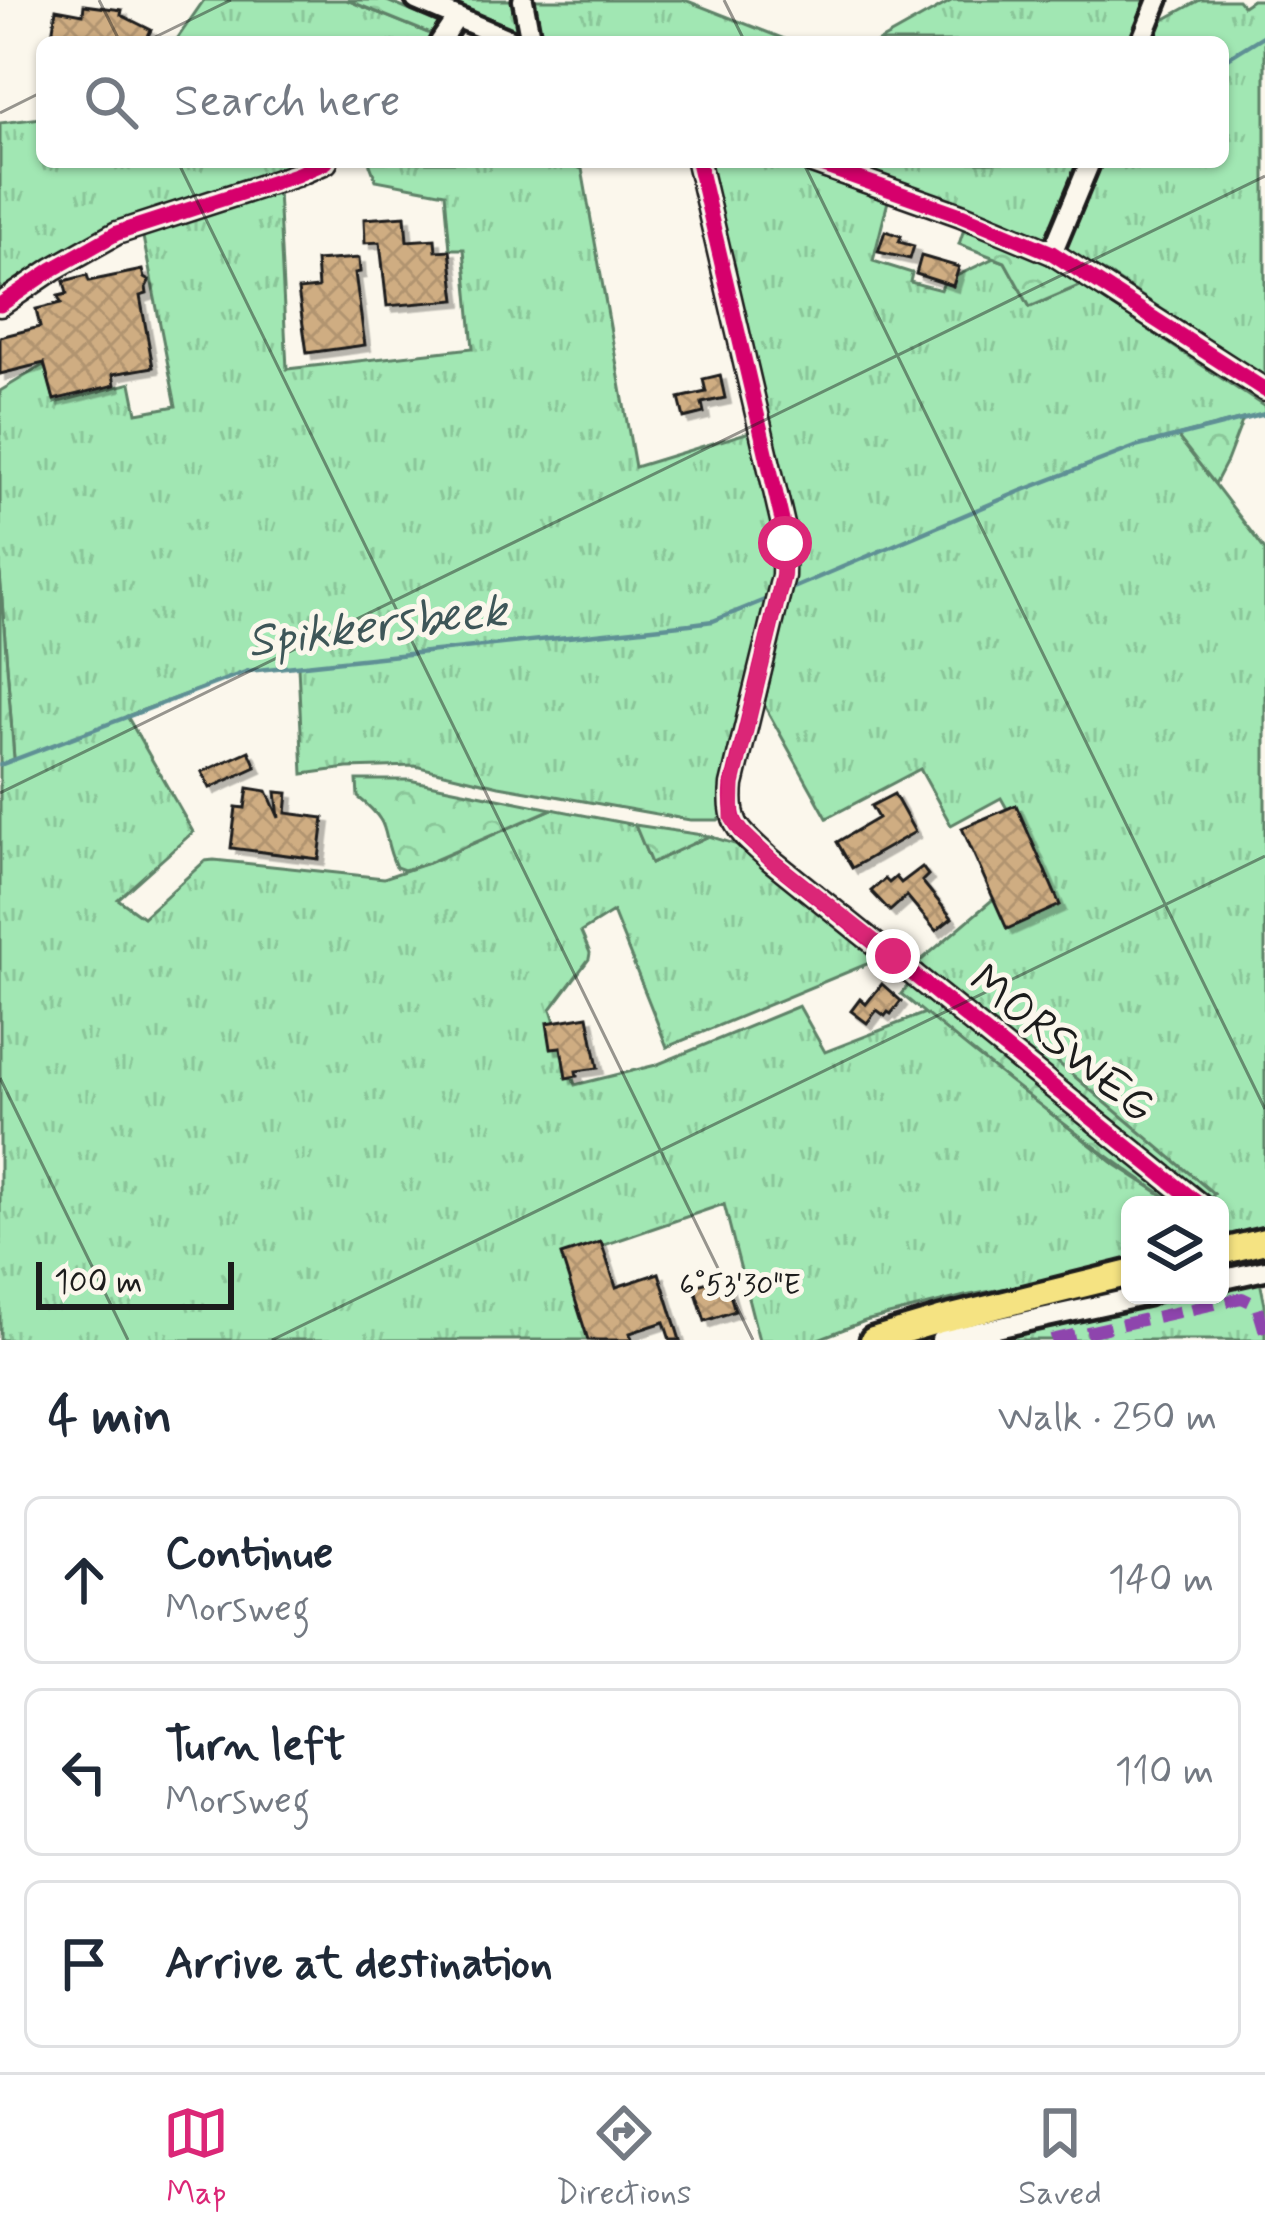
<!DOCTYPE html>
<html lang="en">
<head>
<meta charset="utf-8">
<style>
  body { margin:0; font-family:Mynerve,sans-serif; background:#f2f2f3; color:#1f2937 }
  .controls { position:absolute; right:36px; bottom:36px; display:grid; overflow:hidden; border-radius:18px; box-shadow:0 3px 9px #0004 }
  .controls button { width:108px; height:108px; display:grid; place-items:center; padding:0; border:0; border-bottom:3px solid #e0e1e3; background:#fff; color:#1f2937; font:60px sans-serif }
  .scale { position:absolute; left:36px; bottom:30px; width:198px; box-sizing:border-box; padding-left:12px; border:6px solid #1c1c1c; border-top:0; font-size:33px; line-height:42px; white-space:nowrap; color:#1c1c1c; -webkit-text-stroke:9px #fbf7ec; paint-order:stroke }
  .stop { position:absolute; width:36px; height:36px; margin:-27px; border:9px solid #db2777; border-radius:50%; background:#fff }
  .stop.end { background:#db2777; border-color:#fff; box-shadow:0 3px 12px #0008 }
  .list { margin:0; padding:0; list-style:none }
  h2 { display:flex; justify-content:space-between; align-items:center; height:156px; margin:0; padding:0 48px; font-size:51px }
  h2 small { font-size:39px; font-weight:400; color:#747a83 }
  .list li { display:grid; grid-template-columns:78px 1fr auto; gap:36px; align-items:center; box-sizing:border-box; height:168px; margin:0 24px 24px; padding:0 24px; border:3px solid #e0e1e3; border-radius:18px }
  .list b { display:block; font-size:45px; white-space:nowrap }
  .list p { margin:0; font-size:39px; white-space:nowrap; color:#747a83 }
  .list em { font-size:39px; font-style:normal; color:#747a83 }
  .icon { flex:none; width:66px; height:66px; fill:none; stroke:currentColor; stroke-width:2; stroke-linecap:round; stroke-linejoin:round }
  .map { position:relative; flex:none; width:1265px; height:1340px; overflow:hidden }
  .search { position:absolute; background:#fff; box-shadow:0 3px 9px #0004; left:36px; right:36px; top:36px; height:132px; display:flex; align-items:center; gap:30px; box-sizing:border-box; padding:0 42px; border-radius:18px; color:#747a83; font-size:45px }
  .sheet { height:732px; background:#fff }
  nav { display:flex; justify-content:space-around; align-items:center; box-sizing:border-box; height:168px; border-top:3px solid #e0e1e3; background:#fff; font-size:33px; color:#747a83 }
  nav a { display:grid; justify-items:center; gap:6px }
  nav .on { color:#db2777 }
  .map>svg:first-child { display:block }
  .grass { fill:url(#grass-tufts); stroke:#5e8268; stroke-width:3 }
  .forest { fill:url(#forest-crowns); stroke:#5e8268; stroke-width:3 }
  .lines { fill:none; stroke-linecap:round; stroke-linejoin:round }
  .stream { stroke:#5f9095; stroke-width:4.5 }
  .building { fill:url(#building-cross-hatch); stroke:#1c1c1c; stroke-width:3; filter:url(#shadow) }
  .minor-casing { stroke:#1c1c1c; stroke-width:27 }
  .major-casing { stroke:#1c1c1c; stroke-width:33 }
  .minor { stroke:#fbf7ec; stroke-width:18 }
  .major { stroke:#f5e382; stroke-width:24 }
  .quiet { stroke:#8e44ad; stroke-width:12; stroke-dasharray:24 12; stroke-linecap:butt }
  .cycleway-casing { stroke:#fbf7ec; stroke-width:22 }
  .cycleway { stroke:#d6006c; stroke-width:15 }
  .route { stroke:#db2777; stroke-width:15 }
  .ticks { fill:none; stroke:#1c1c1c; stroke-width:3; stroke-opacity:0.45 }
  .labels { text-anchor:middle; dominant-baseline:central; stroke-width:10; stroke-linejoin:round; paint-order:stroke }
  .street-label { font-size:45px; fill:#1c1c1c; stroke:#fbf7ec }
  .water-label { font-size:48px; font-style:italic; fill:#3e5658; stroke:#fbf7ec }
  .ticks-label { font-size:30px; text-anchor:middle; fill:#1c1c1c; stroke:#fbf7ec; stroke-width:10; stroke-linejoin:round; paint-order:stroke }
</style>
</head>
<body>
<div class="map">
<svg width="1265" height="1340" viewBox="0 0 1265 1340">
  <defs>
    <pattern id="grass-tufts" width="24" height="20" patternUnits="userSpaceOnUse" patternTransform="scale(3)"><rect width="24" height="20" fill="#a1e7b3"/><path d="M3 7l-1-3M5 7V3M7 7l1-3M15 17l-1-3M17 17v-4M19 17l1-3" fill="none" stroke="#8ac699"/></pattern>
    <pattern id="forest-crowns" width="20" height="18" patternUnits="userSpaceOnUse" patternTransform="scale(3)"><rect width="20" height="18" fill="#a1e7b3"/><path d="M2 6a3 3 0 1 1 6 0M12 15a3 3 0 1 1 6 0" fill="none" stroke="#8ac699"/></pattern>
    <pattern id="building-cross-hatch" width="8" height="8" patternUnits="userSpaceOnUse" patternTransform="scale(3)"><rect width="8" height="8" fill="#cfad82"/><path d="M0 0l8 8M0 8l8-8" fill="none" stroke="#b19470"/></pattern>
    <filter id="shadow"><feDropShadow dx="5.5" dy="5.5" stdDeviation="0" flood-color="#0004"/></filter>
  </defs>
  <rect width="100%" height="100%" fill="#fbf7ec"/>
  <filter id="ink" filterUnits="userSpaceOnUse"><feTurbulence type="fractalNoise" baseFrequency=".00833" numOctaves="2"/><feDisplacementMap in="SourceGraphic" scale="24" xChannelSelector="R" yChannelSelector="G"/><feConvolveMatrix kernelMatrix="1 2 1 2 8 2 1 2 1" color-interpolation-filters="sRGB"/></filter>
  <g filter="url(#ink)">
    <!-- grass -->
    <path class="grass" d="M204,0H347L438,37L434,42H175Z
      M428,0H515L523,39Z
      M529,0H685L792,42H538Z
      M953,0H1150L1132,42H878Z
      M1200,0H1238L1243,6L1252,0H1265V377L1107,273L1064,252L1100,162H1223V42H1150L1158,23Z
      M42,118V162H313L142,219L0,302V123Z
      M369,162H565L582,169L635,467L753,431L775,522L776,579L724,815L718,820H690L499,786L415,766L347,768L303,774L298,666L248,671L127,716L193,832L118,899L143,917L205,861L214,860L384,878L428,863L552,809L635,825L651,863L709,836L738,845L879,959L667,1047L613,912L581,932L590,953L589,959L551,1009L575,1085L656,1065L799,1006L825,1052L925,1013L1116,1165L1178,1205H1130V1265L965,1296L865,1321L816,1340H759L724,1204L566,1258L594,1340H0V765L14,758L0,574V391L45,364L55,403L131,383L137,413L176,406L142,232L278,191L287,369L473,348L464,249H450L445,193L376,180Z
      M706,162H779L888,201L873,261L912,273L910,282L941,290L944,282L994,258L1005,262L1030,307L1081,285L1265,407V414L1178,436L1265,550V1237L1227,1246L1220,1231V1205H1210L1208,1201L1214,1194L1031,1063L912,968L1037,862L1001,798L951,825L920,769L827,818L764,705L794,572L796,547Z
      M829,162H1083L1050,242L1017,227Z
      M1260,1281L1265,1305V1340H1006L1004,1332L1202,1295H1220V1291Z"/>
    <!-- forest -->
    <path class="forest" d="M347,0H385L446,26L438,37Z
      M964,229L1031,254L1081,285L1030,307L1005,262L959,244Z
      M1243,419L1227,461L1215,484L1177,436Z
      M0,574L14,759L0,765Z
      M357,780H409L552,809L428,863L404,870L396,867C379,830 395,827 358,797Z
      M635,825L709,836L651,863Z
      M909,984L1163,1189L1184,1205H1178C1081,1141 991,1067 901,994Z
      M1049,1055L1214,1194L1208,1201L1031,1064Z"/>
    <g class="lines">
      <!-- stream -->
      <path class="stream" d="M1223,61L1265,35
        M791,589L1021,491L1135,447L1265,414
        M0,765L248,671L690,624L713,621L772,597"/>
    </g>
    <!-- building -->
    <path class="building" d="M84,5L122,10L121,15L151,30L145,42H51L56,9L83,14Z
      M405,216L407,241L435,239L436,251L450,250L456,300L387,306L380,242L365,243L364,219Z
      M885,231L901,236L899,242L914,246L910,259L878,252Z
      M921,256L959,267L953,286L916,274Z
      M359,258L360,272L355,273L365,345L307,353L298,290L318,288L316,261Z
      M142,270L144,278L149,281L146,287L147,294L140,296L153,367L113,374L115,385L54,400L44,363L0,374V337L40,327L36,309L61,303L58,296L67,294L64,281L87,275L89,281Z
      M720,375L725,398L702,403L704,413L684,418L679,398L706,392L703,379Z
      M249,751L256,767L210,788L202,772Z
      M248,788L267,791L279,818L276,792L288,793L286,813L324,818L319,859L231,848L236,807L245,808Z
      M894,794L915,832L852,868L837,842L878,818L871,806Z
      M1016,805L1060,905L1007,929L962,828Z
      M922,867L928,875L922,881L952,918L936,931L907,896L890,911L871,891L885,879L889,883L896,877L901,883Z
      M882,984L901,1001L891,1014L888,1012L885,1016L877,1010L867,1023L851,1011L860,999L866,1004Z
      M588,1016L598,1068L576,1071L577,1076L566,1078L561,1047L551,1048L547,1023Z
      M601,1242L616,1287L659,1273L680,1340H670L664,1322L630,1333L632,1340H588L561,1255Z
      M725,1277L735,1311L705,1321L694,1286Z"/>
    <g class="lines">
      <defs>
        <path id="minor" d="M416,0L515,42
          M523,0L531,42
          M440,42L457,17
          M1141,42L1158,0
          M698,162L784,529L783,576L732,785C728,828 741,832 771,860L1200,1205
          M812,162L961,215L1052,253L1265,390
          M1052,253L1090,162
          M0,305L53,269L117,233L296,175L326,162
          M1220,1280L1265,1270
          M941,1340L1148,1295"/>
        <path id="major" d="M1220,1252L1265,1241
          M873,1340L940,1320L1130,1273"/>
      </defs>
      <!-- minor casing -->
      <use href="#minor" class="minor-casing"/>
      <!-- major casing -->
      <use href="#major" class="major-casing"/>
      <!-- minor -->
      <use href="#minor" class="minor"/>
      <!-- major -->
      <use href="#major" class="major"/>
      <!-- quiet -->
      <path class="quiet" d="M1051,1340L1242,1298L1257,1305L1265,1332"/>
      <defs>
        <path id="cycleway" d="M698,162L784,529L783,576L732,785C728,828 741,832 771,860L1200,1205
          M812,162L961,215L1052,253L1265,390
          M0,305L53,269L117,233L296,175L326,162"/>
      </defs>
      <!-- cycleway casing -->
      <use href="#cycleway" class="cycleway-casing"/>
      <!-- cycleway -->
      <use href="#cycleway" class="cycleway"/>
    </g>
  </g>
  <g class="lines" filter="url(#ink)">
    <!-- route -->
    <path class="route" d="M785,543L783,576L733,784L732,818L743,833L771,860L893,956"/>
  </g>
  <!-- ticks -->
  <path class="ticks" d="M99,0L120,42M724,0L745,42M145,42L231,0M0,113L42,92M178,162L753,1340M803,162L1265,1109M0,793L1265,176M0,1078L128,1340M272,1340L1265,856"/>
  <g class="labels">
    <!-- street labels -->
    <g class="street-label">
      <text transform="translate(1061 1045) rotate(39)">MORSWEG</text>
    </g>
    <!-- water labels -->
    <g class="water-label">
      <text transform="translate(377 627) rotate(-7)">Spikkersbeek</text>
    </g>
  </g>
  <g class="ticks-label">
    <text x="740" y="1294">6°53'30"E</text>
  </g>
</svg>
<div class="controls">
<button><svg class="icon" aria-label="layers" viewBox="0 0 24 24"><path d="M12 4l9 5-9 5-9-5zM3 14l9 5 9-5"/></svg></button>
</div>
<div class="scale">100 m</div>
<div class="stop" style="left:785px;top:543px"></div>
<div class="stop end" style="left:893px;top:956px"></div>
<div class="search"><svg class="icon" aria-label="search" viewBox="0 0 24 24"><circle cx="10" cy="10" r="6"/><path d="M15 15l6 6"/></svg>Search here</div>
</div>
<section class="sheet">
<h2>4 min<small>Walk · 250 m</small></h2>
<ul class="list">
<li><svg class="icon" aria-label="ahead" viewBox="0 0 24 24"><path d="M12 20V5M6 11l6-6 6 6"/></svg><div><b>Continue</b><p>Morsweg</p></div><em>140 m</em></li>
<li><svg class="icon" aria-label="left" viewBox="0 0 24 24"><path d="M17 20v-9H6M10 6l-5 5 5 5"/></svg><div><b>Turn left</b><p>Morsweg</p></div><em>110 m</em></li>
<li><svg class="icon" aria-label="arrive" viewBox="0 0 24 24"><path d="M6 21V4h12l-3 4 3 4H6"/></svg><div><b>Arrive at destination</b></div></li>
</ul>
</section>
<nav>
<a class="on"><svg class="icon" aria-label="map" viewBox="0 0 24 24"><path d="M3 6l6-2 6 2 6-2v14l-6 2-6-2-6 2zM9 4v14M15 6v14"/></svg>Map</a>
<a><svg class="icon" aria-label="directions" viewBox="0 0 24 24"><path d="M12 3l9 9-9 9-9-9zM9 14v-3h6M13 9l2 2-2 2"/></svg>Directions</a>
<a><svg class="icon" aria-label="saved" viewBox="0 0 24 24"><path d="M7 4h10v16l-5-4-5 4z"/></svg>Saved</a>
</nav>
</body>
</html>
